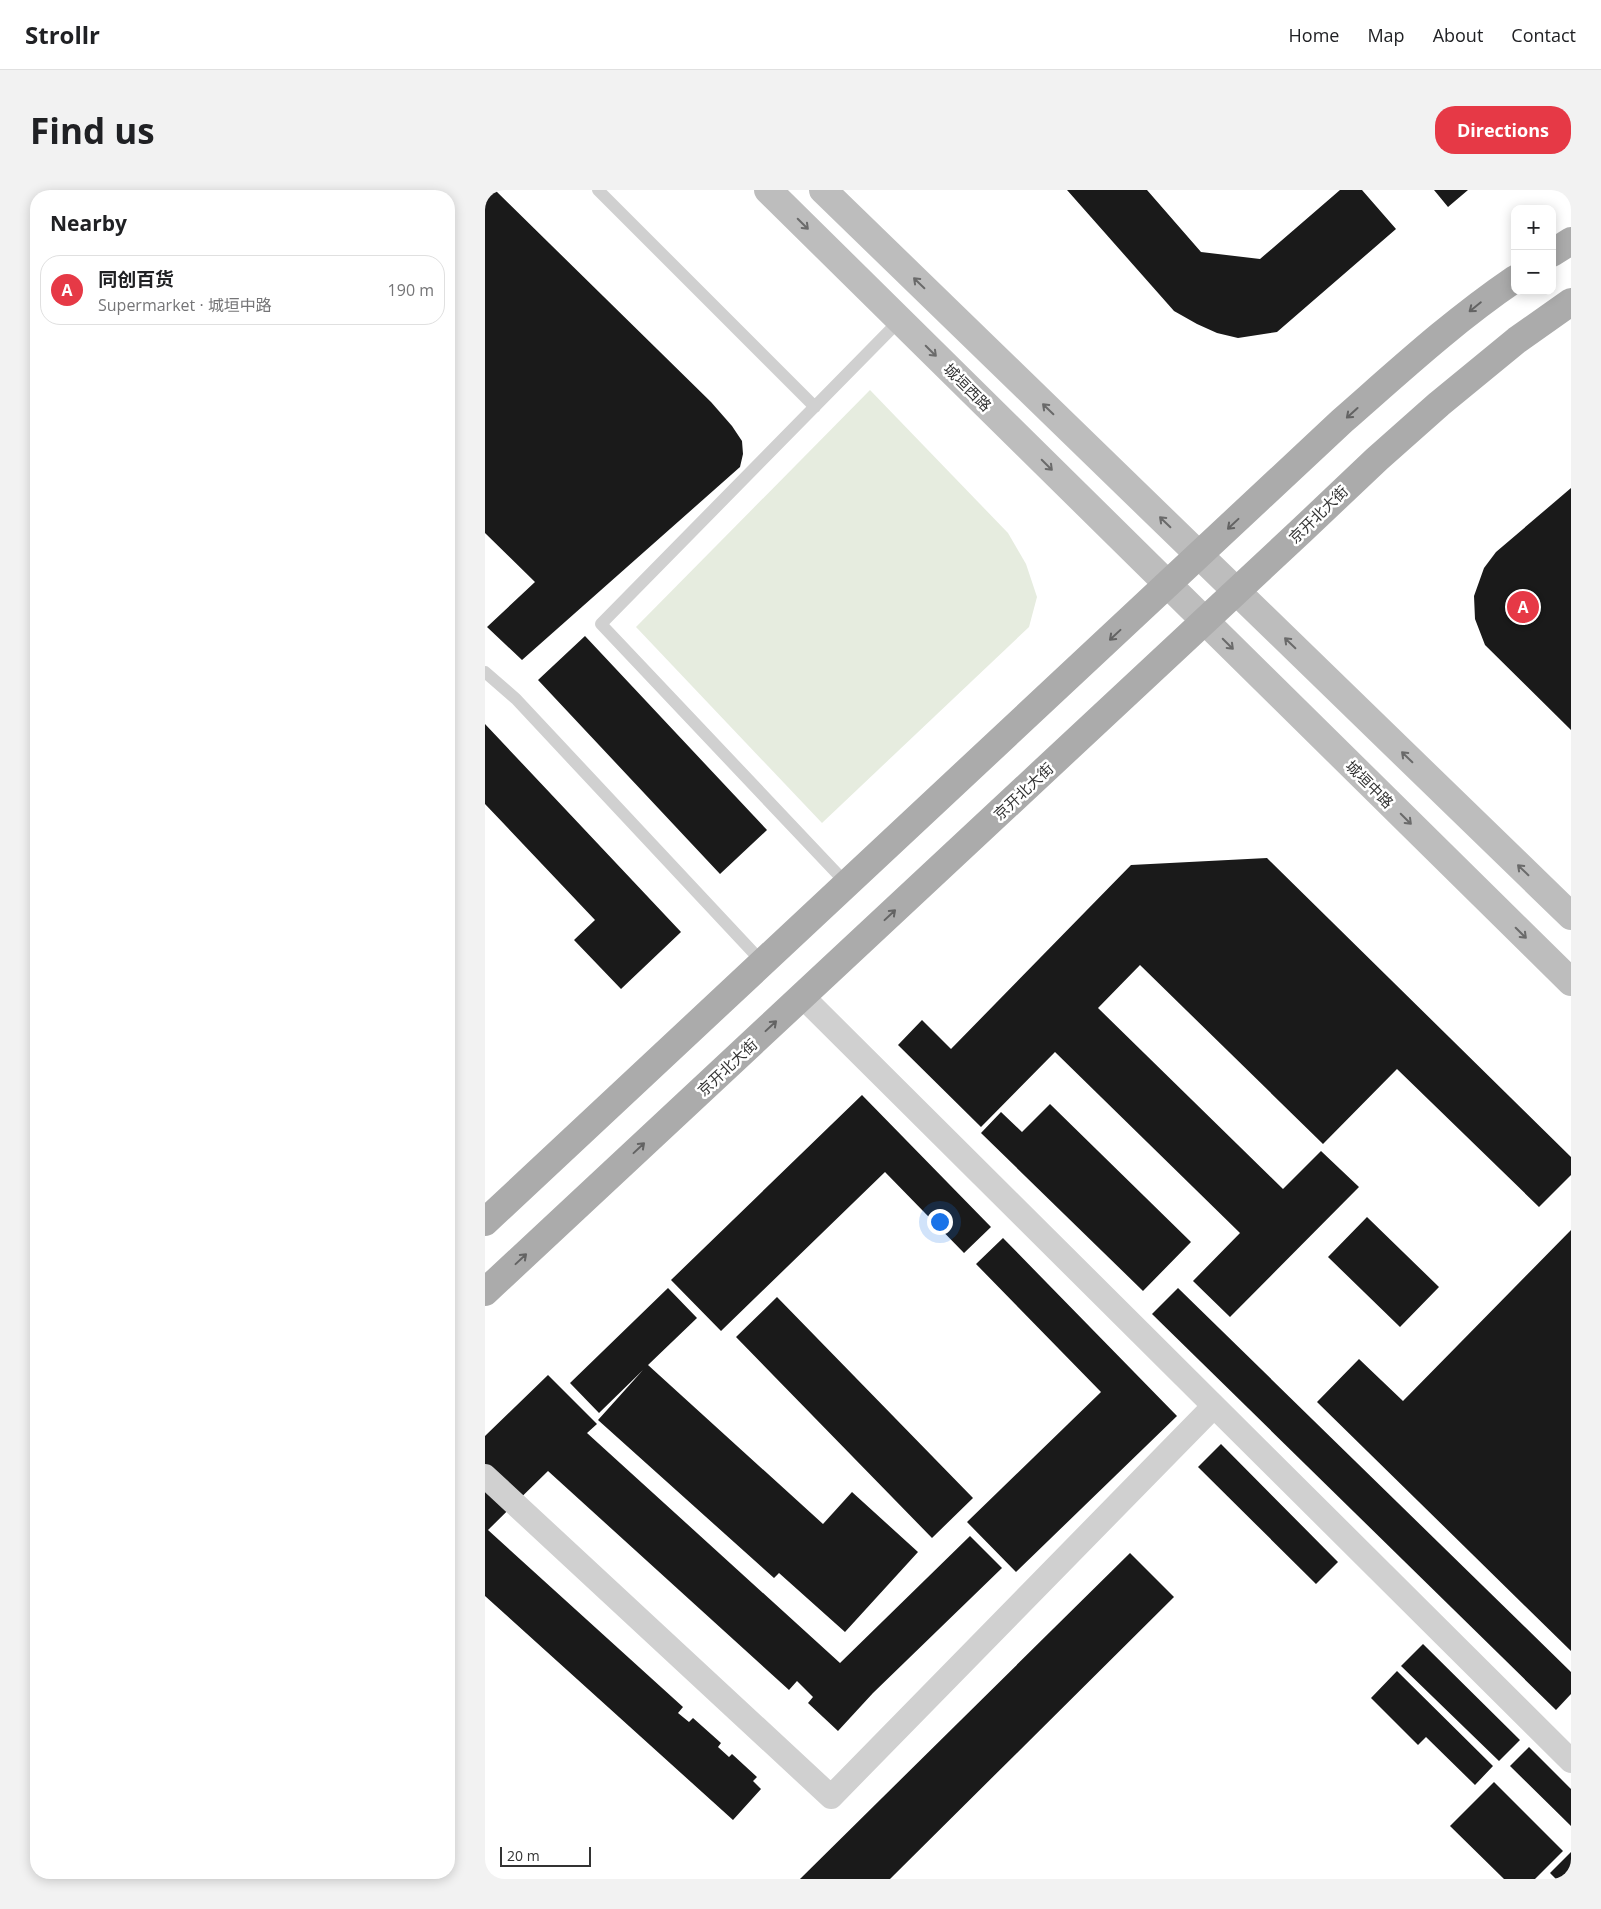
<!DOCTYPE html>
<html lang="en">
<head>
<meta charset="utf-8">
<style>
  body { margin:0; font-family:"Open Sans","Noto Sans SC",sans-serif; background:#f2f2f2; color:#202124 }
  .controls { position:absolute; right:15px; top:15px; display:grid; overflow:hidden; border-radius:10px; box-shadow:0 2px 12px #0003 }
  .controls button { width:45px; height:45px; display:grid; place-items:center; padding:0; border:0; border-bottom:1px solid #e0e0e0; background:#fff; color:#202124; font:25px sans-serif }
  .scale { position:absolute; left:15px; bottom:12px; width:91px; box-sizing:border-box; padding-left:5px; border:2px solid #333; border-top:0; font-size:14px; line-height:18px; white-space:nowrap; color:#333; -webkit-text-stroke:4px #fff; paint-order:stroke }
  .you { position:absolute; left:454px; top:1031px; width:18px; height:18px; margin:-12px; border:4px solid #fff; border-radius:50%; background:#1a73e8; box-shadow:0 0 0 8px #1a73e833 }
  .badge { display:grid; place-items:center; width:32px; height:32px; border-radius:50%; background:#e63946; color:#fff; font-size:16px; font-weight:700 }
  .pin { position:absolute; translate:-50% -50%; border:2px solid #fff; box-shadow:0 1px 5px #0006 }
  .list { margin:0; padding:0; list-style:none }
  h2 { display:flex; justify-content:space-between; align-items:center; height:65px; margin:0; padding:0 20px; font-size:21px }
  h2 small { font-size:16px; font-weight:400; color:#757577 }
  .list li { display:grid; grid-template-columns:32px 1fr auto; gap:15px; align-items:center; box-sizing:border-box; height:70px; margin:0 10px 10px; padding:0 10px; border:1px solid #e0e0e0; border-radius:20px }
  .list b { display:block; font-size:19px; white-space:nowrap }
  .list p { margin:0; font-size:16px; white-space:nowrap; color:#757577 }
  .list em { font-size:16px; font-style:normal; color:#757577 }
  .map { position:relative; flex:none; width:1086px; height:1689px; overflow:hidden; border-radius:20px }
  header { display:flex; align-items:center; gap:30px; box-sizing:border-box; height:70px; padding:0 25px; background:#fff; border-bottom:1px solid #e0e0e0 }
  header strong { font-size:24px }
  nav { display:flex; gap:28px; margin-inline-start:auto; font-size:18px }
  .intro { display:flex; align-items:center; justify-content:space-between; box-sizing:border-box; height:120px; padding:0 30px }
  h1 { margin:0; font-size:35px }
  .button { padding:12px 22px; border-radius:20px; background:#e63946; color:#fff; font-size:18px; font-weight:700 }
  main { display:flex; gap:30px; padding:0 30px }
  aside { flex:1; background:#fff; border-radius:20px; box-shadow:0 2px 12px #0003 }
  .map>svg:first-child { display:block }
  .green { fill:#e6ecdf }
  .building { fill:#1a1a1a }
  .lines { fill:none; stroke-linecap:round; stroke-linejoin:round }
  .lane { stroke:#d0d0d0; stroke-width:12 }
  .street { stroke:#d0d0d0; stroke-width:24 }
  .secondary { stroke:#bdbdbd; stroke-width:28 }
  .primary { stroke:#ababab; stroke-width:28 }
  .oneway { stroke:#6a6a6a }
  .oneway2 { stroke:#636363 }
  .labels { text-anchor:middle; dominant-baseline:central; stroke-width:5; stroke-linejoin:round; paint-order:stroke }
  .street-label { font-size:15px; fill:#333; stroke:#fff }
</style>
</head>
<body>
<header>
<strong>Strollr</strong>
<nav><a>Home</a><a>Map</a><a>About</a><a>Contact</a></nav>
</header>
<div class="intro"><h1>Find us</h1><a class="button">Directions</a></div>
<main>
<aside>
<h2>Nearby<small></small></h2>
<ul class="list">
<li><span class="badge">A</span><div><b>同创百货</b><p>Supermarket · 城垣中路</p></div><em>190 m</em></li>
</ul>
</aside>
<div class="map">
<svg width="1086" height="1689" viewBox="0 0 1086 1689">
  <rect width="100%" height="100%" fill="#fff"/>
  <!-- green -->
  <path class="green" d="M385,200L523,343L541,374L552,407L544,437L337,633L151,437Z"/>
  <!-- building -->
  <path class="building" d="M0,0H10L226,212L247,236L257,251L258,264L255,277L37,470L2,437L50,392L0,343Z
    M582,0H662L716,62L775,69L855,0H877L911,39L792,142L753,148L732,143L712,134L689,121Z
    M949,0H983L963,17Z
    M1086,298V540L1000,455L990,429L989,406L999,378L1011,362Z
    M100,446L282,640L235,684L53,490Z
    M0,534L196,742L136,799L89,750L110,730L0,614Z
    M782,668L1086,967V985L1054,1017L912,879L838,954L655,775L613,818L798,999L836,961L874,997L745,1127L708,1091L755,1043L570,862L496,937L413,855L437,830L466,859L646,675Z
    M377,905L506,1037L479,1063L400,982L236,1141L186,1090Z
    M565,914L706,1052L658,1101L496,943L516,922L537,942Z
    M882,1027L954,1097L915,1137L843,1067Z
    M1086,1040V1461L832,1212L874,1169L918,1211Z
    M518,1048L692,1226L531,1382L482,1332L616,1202L491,1074Z
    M183,1098L212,1128L163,1175L338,1334L367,1302L433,1362L360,1442L294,1383L289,1388L113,1230L158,1180L114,1223L85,1193Z
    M693,1098L1086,1482V1504L1071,1520L667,1124Z
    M292,1107L488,1308L447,1348L251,1147Z
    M63,1185L112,1234L102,1243L355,1473L485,1346L517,1378L388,1503L353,1541L323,1513L328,1507L312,1491L304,1500L63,1281L3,1340L198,1517L193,1523L204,1532L208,1528L236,1553L233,1557L244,1567L247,1564L272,1587L268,1591L276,1599L248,1630L0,1406V1246Z
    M736,1254L853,1372L831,1394L713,1277Z
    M645,1363L689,1407L405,1689H315Z
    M938,1454L1035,1550L1014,1571L916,1476Z
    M912,1481L1008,1576L990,1595L941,1547L933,1555L886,1508Z
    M1044,1557L1086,1599V1636L1025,1576Z
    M1009,1592L1078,1661L1050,1689H1019L965,1636Z
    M1086,1662V1689H1071L1065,1683Z"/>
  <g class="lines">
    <!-- lane -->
    <path class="lane" d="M113,0L330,217
      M0,482L31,509L278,773
      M362,694L116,434L415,130"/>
    <!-- street -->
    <path class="street" d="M317,806L1086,1571
      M0,1286L346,1607L729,1216"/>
    <!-- secondary -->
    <path class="secondary" d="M283,0L1086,792
      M338,0L1086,726"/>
    <!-- primary -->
    <path class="primary" d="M1067,63L1086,51
      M0,1032L857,231C913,182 968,131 1030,89
      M0,1102L816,341L892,269L954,214L1032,150L1086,112"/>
  </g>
  <!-- one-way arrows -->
  <defs><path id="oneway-shaft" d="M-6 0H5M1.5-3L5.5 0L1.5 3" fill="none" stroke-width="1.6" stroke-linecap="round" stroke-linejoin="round" transform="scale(1.25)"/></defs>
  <g class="oneway">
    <use href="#oneway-shaft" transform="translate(318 34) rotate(45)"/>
    <use href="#oneway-shaft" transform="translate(434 93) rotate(-136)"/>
    <use href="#oneway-shaft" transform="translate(446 161) rotate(45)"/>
    <use href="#oneway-shaft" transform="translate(563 219) rotate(-136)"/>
    <use href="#oneway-shaft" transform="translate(562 275) rotate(45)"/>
    <use href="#oneway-shaft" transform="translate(680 332) rotate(-136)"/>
    <use href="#oneway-shaft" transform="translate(805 453) rotate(-136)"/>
    <use href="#oneway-shaft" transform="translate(743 454) rotate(45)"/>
    <use href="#oneway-shaft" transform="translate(922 567) rotate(-136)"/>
    <use href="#oneway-shaft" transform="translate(921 629) rotate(45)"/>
    <use href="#oneway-shaft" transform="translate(1038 680) rotate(-136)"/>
    <use href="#oneway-shaft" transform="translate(1036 743) rotate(45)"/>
  </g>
  <g class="oneway2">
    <use href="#oneway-shaft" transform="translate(990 117) rotate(141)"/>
    <use href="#oneway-shaft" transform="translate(867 223) rotate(138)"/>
    <use href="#oneway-shaft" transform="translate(748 334) rotate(137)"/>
    <use href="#oneway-shaft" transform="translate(630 445) rotate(137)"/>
    <use href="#oneway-shaft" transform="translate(405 725) rotate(-43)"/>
    <use href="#oneway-shaft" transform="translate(286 836) rotate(-43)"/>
    <use href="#oneway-shaft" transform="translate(154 958) rotate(-43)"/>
    <use href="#oneway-shaft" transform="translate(36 1069) rotate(-43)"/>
  </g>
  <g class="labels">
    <!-- street labels -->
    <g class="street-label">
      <text transform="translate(483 197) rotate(45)">城垣西路</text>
      <text transform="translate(833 324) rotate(-44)">京开北大街</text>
      <text transform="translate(885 594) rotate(45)">城垣中路</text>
      <text transform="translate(538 601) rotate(-43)">京开北大街</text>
      <text transform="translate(242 877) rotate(-43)">京开北大街</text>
    </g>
  </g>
</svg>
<div class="controls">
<button>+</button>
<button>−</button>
</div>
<div class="scale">20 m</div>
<div class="you"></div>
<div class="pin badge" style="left:1038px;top:417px">A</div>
</div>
</main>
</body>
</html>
